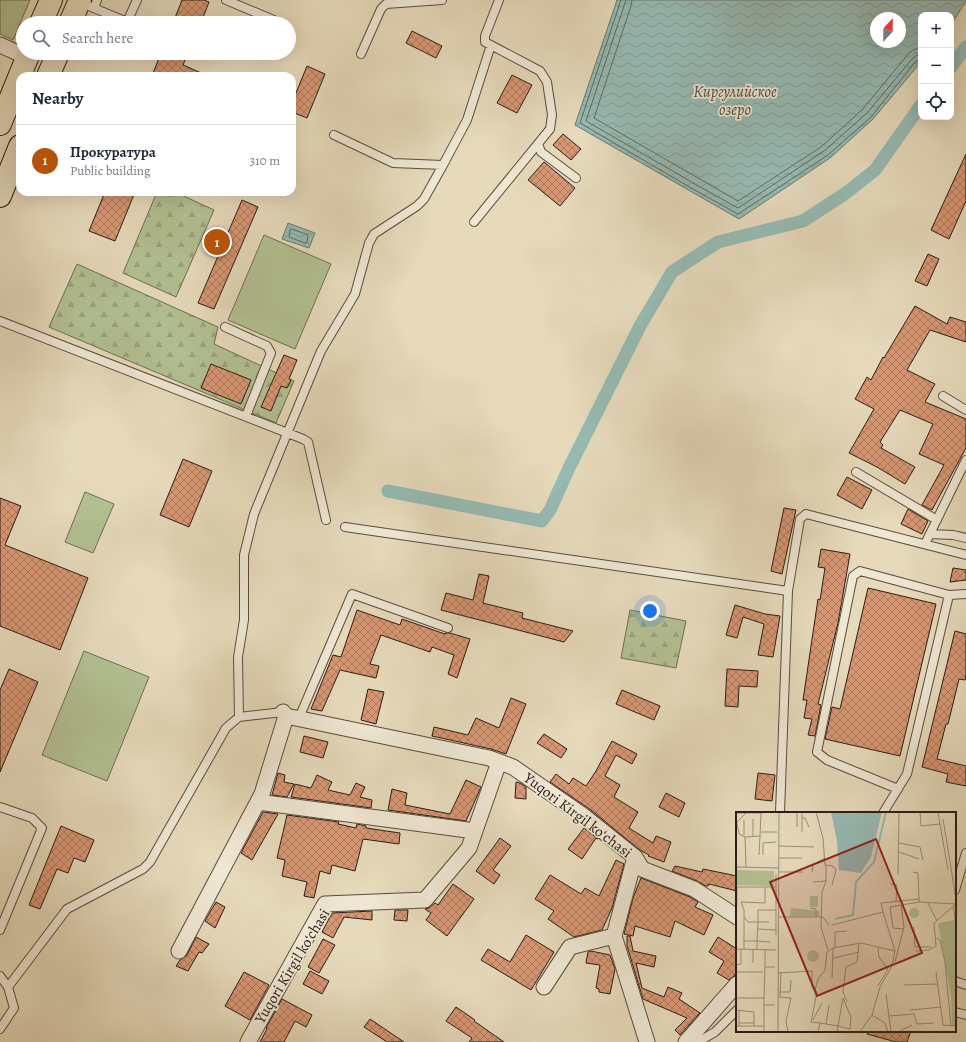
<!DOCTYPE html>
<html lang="en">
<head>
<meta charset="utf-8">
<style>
  body { margin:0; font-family:Alegreya,serif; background:#f6f6f7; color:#1f2937 }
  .controls { position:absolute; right:12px; top:12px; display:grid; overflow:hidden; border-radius:8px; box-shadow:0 4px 16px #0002 }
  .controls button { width:36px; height:36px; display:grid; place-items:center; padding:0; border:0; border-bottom:1px solid #e0e1e3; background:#fff; color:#1f2937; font:20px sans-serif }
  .compass { position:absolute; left:870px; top:12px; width:36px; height:36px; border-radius:50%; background:#fff; box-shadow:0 4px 16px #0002; rotate:22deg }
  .you { position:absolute; left:650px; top:611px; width:14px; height:14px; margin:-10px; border:3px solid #fff; border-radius:50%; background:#1a73e8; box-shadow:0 0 0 6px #1a73e833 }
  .badge { display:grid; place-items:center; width:26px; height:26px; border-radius:50%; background:#b45309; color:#fff; font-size:13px; font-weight:700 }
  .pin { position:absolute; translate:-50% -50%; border:2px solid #fff; box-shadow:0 1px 4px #0006 }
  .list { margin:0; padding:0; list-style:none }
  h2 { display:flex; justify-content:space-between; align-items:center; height:52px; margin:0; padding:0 16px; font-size:17px }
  h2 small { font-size:13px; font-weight:400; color:#747a83 }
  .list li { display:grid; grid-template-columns:26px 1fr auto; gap:12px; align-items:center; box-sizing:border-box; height:72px; padding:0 16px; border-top:1px solid #e0e1e3 }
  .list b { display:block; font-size:15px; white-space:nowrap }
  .list p { margin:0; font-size:13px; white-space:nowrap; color:#747a83 }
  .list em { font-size:13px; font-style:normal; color:#747a83 }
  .icon { flex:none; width:22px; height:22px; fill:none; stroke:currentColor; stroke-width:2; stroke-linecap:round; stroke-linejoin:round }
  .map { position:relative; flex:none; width:966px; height:1042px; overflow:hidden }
  .search { position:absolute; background:#fff; box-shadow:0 4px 16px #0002; left:16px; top:16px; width:280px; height:44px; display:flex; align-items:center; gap:10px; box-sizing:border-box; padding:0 14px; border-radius:22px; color:#747a83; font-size:15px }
  .panel { position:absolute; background:#fff; box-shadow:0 4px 16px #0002; left:16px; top:72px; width:280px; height:124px; border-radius:12px }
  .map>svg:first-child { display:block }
  .forest { fill:url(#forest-firs); stroke:#6e6e54 }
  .park { fill:#b2c092; stroke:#6e6e54 }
  .water { fill:url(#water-waves); stroke:#6b7b74; fill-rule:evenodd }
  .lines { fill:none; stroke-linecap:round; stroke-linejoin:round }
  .shore { stroke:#606b64; stroke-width:1 }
  .canal { stroke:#96bab3; stroke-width:13 }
  .building { fill:url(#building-cross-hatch); stroke:#2b1c15 }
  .service-casing { stroke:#5a4c3e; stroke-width:10 }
  .minor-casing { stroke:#5a4c3e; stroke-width:17 }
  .primary-casing { stroke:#2b1c15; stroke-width:24 }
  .service { stroke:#efe7d3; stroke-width:8 }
  .minor { stroke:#efe7d3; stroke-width:15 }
  .primary { stroke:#e6dabb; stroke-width:22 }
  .labels { text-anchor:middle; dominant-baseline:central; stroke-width:3.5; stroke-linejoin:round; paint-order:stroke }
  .street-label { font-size:15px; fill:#2b1c15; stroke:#efe7d3 }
  .water-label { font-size:16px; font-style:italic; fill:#4b4b44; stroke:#efe7d3 }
  .inset-river { fill:none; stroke:#96bab3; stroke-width:2 }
  .inset-road { fill:none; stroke:#9b8e79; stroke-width:1 }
  .view { fill:#8f2418; fill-opacity:0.15; stroke:#8f2418; stroke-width:2 }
  .inset-edge { fill:none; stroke:#2b1c15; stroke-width:2 }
</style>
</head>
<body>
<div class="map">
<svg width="966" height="1042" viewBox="0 0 966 1042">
  <defs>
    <pattern id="forest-firs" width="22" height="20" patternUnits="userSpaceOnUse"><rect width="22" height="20" fill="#b2c092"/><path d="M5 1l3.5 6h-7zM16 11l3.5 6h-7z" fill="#99a47d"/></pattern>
    <pattern id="water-waves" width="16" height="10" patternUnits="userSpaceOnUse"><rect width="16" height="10" fill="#96bab3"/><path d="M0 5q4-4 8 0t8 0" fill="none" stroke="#819f99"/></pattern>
    <pattern id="building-cross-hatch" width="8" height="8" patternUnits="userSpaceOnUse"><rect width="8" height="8" fill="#d79773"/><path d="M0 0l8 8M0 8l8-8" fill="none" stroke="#af7a5d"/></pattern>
  </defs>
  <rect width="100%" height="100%" fill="#e6dabb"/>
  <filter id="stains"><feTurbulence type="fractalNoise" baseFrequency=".005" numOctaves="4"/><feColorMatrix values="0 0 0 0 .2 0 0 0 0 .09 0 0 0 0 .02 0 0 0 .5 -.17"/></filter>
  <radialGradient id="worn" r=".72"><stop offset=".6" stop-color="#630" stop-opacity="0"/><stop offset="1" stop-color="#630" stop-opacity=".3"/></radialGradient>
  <!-- forest -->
  <path class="forest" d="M157,192H175L214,210L176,297L123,273Z
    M77,264L218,327L214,344L294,381L276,423L49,327Z
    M630,610L686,621L676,668L621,658Z"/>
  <!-- park -->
  <path class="park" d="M0,0H30L13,40L0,34Z
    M264,235L331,264L295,349L228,320Z
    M85,492L114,504L93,553L65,542Z
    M84,651L149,677L107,781L42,755Z"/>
  <!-- water -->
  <path class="water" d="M617,0H966V1L951,25V15H921V62L873,119L830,158L739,219L575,125ZM876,18H900V42H876Z
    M288,223L315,233L309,248L282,239Z"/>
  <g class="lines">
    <!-- shore -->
    <path class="shore" d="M621,0L580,123L693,189L738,214L828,155L871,117L916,61L921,60
      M626,0L586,121L695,184L738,208L824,151L867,113L913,58L917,55H921
      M632,0L631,6L594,118L738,201L821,147L863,109L909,53L915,49H921
      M292,229L308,235L307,242L305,243L289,237L290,230Z"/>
    <!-- canal -->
    <path class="canal" d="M951,67L966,47
      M388,491L542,521L550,510L569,468L640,326L672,272L718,242L803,221L846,193L875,170L921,105"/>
  </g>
  <!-- building -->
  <path class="building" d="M182,0H204L209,2L201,23H173Z
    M412,31L442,46L436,58L406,43Z
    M161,53H188L183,65L208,76H152Z
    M307,66L325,74L307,118L292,112V103Z
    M512,75L532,85L517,113L497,103Z
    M563,134L581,149L571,160L553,145Z
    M966,154V201L949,239L931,230Z
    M544,162L575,188L560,206L528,180Z
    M105,192H135L115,241L89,231Z
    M242,200L258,207L214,309L198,303Z
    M928,254L939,259L927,286L915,281Z
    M915,306L947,324L950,317L966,322V342L930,330L907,370L935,384L925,402L966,419V448L932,510L922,505L944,465L919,454L933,424L900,410L880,442L883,445L881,448L915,467L905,484L877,467L849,453L874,409L855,399L867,377L871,380L883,357L884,358Z
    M284,355L297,360L289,379L291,380L287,388L281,386L271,411L261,407Z
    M211,364L251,380L241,404L201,388Z
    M183,459L212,471L189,527L160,515Z
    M847,477L872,490L862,509L837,495Z
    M0,498L21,506L5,545L88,578L60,650L0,626Z
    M784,508L796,510L782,574L771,571Z
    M908,509L928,521L922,534L901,524Z
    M821,549L850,554L838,623L818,704L821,705L815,736L808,735L812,719L804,718L807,700H803L818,599L820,600L825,568L818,567Z
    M953,568L966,570V580L950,582Z
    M479,574L489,576L483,603L523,613L522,618L573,631L564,642L441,610L446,593L473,600Z
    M868,588L936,604L900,756L825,739L832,707L840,709Z
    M735,605L765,614L780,616L773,657L758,655L764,624L743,617L737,638L726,635Z
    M357,610L400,625L402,619L445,634V633H450L470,639L457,678L448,674L454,655L432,647L430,652L381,635L370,664L379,666L376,678L340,670L322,711L311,709L333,655L341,657Z
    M955,631L966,634V675L965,680L959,679L948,724H946L937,759L966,766V786L946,782L948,774L922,767Z
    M9,669L38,682L0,772V690Z
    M727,669L758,671L757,687L739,686L738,707L725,706Z
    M368,689L384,692L376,724L361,720Z
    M622,690L660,706L654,720L616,704Z
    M511,698L526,704L506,754L491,749L432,736L434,727L468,735L476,718L499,728Z
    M544,734L567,749L561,758L537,743Z
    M304,736L328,742L323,758L300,752Z
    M612,741L637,754L632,764L616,755L605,776L620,785L614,797L638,812L629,828L653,843L656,836L671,842L664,862L648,856L649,855L640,850L591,810L550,782L556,774L569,784L573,778L586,786L596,771Z
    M278,773L285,775L284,782L294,784L287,797L272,795Z
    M758,773L775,775L772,801L755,799Z
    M317,775L332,782L328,790L350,795L356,783L365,787L360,797L372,800L371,808L291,797L295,784L311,788Z
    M466,780L481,787L466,821L388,810L392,789L407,793L405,805L450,814Z
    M516,782L520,783L526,787V799L515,798Z
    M666,793L685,803L679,817L659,807Z
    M263,812L278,814L252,860L241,853Z
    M287,815L339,822L338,824L356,828L357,824L366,826V828L400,833L399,844L363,839L355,871L332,865L330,874L320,871L314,898L304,896L307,882L282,876L285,860L277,858Z
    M61,826L94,840L85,862L74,858L68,873L57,869L40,909L29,905Z
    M584,828L598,839L596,838L582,859L568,849Z
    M500,838L511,846L493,870L500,875L494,884L476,871Z
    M616,860L624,864L612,908L602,930L574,937L548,919L554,911L535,899L550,875L581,894L585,888L599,896Z
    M675,866L702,872L703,869L737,876V891L709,884L708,886H706L697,881L672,871Z
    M641,878L690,897L698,902L695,907L713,915L704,935L675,921L670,937L635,926L633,936L624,934L633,898Z
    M453,884L474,899L447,936L426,920L431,913L425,909L429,908L435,903L438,905Z
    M216,902L225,907L215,928L205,921Z
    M395,910H408L407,921L394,920Z
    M372,911V920L344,917L333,938L322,932L332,913Z
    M526,935L554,952L531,990L481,960L488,949L510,962Z
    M627,936H630L633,951L656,956L654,967L636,963L642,988L664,997L668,987L682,993L679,999L700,1013L680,1035L675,1030L687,1018L643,999L627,946Z
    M196,937L209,944L202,953L199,952L188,971L176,966L180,960L187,955Z
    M718,937L737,949V972L735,975L729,980L717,973L724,961L709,952Z
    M323,939L335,945L319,973L308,967Z
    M591,951L610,955L615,969L610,994L599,992V989L596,988L600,965L586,963L588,952Z
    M310,971L329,981L322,994L303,984Z
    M244,972L269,985L250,1020L225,1006Z
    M282,999L312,1015L306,1027L295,1021L284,1042H260L267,1029L266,1028Z
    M456,1007L475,1020L474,1021L504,1042H469L472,1038L446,1021Z
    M370,1019L404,1042H387L364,1027Z
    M868,1031H911L907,1042H896L867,1034Z"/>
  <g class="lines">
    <defs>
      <path id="service" d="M226,0L281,23
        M79,2L130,23
        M94,8L97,0
        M127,22L137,0
        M361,54L381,9L386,4L442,0
        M334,135L393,163L443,165L467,120L491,45
        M538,144L541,152L576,178
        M474,222L550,129L552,115L547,82L540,71L485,42V36L499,0
        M0,321L303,439L308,442L326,520
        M225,327L267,346L271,353L246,416
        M943,396L966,410
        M856,472L937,520
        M345,527L788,591L800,519L806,514L966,555
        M930,534L953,535L966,538
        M925,544L966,460
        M239,717L238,657L244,620V555L254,514L321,351L355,294L369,243L374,234L417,206L424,199L443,165
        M299,718L352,594L448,628
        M898,789L827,760L817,752L853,576L860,571L949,595L966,594
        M0,807L32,818L42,828L0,930
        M780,813L788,591
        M883,813L907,774L949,595
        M955,890L966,853
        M0,976L8,987L14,1008L0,1029
        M955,981L966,985
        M8,987L67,909L143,869L150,862L226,728L239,717L283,712
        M955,1012L966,1015
        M698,1042L715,1032L737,1010"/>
      <path id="minor" d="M0,45L27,57
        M283,712L286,716L489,758L513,767L585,817L635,857L642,869L694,889L737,917
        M258,802L475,831
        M635,857L614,936L647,1042
        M179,951L262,794L286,716
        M544,987L570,947L614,936
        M248,1042L325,904L425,900L469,848L499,762
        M686,1042L737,984"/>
      <path id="primary" d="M41,23L51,0
        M70,23L80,0
        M48,76L58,53
        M0,124L29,53
        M0,196L20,146"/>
    </defs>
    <!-- service casing -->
    <use href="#service" class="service-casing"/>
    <!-- minor casing -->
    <use href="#minor" class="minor-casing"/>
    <!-- primary casing -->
    <use href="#primary" class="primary-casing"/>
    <!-- service -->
    <use href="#service" class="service"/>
    <!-- minor -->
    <use href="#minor" class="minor"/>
    <!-- primary -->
    <use href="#primary" class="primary"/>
  </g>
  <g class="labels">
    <!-- street labels -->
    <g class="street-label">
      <text transform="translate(578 815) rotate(37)">Yuqori Kirgil koʻchasi</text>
      <text transform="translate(292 966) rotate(-59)">Yuqori Kirgil koʻchasi</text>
    </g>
    <!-- water labels -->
    <g class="water-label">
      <text x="735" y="92">Киргулийское<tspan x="735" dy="18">озеро</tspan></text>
    </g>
  </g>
  <!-- overview -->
  <g transform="translate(736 812)">
    <rect width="220" height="220" fill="#e6dabb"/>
    <path d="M173 101a5 5 0 1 1 10 0a5 5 0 1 1-10 0Z" fill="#b2c092"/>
    <path d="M55,96L84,99L83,104H54Z" fill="#b2c092"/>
    <path d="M0,58L38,59V74L0,73ZM74,84H82V95H74ZM71 144a6 6 0 1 1 12 0a6 6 0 1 1-12 0Z" fill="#b2c092"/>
    <path d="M219,108L220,214H216L215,184L202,111Z" fill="#b2c092"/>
    <path d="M95,0H146L135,45L125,61L103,58L101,29Z" fill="#96bab3"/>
    <path class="inset-river" d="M99,107L117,103L120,70L138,50L150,0"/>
    <path class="inset-road" d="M61,0V15M66,0V20M80,0L87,26L89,53L97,54L100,58L96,73M184,0L185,14L204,12L212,58M202,0L204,12M0,1H25M66,6H69L73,15M0,7L3,22L9,25M17,7V24M207,7L220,87M8,8V23M0,11L11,0M25,20H41M163,31L184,35L187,48M43,34L78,35M163,40L183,47M23,43L24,24M27,43V31L40,30M43,46H66M0,55L43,56M10,55L9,25L24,24L25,0M43,60H67M76,60L77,53L89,46M177,60L182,61L183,87M162,62L163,0M90,69L86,80L85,115L92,138M77,70L90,69V53M155,72L161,73L160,89M192,91L201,109M217,94L220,113M74,96L80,97V105M147,100L159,139M42,105H87L93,113M33,110H22V98H40M96,113L147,100L145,91L183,87V90L220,92M178,115L179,135H195M21,117L40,118M168,117L157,116L154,95L183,90M40,123V62M0,126L1,75H40M200,126L204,128L209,150L215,214M7,129H21L22,110H12L8,105M99,136V120L111,119M142,136L143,145L152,157L142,174M0,137L40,138M8,137V98L5,90L29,91V75M21,138V129L34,130M29,138V155H39M180,139L193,138L200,134L198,111L220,92M98,146L123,140M159,150L168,115L165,93M17,151V137M0,153L5,152V137M0,160H27M200,160L207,213L220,214M42,161L76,159V175L81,180L75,210L84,211L82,220M96,166L97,136M168,173L202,172M79,178L82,167L89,158L91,140L97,136L125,131L159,139L156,154L144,175L136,203L124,220M44,180H54L55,168M150,182L155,220M44,185L55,186L50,209L52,220M0,186H28V193H39M28,186L29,155M44,186L45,160M111,190L107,180L110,155L121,150L123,131M0,198L18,200V214M174,198L205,195M136,203L149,211L152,220M153,204L178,202L181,212L198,211M77,208L86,191M3,211H18M84,211L102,214M90,212L93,193M0,214H28M3,214V198M102,214L107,186M28,220V193M42,220L43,0M101,220L102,214L114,217L115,205L107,186M162,220L176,213"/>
    <path class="view" d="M140,27L186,141L81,184L34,70Z"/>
    <rect width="220" height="220" class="inset-edge"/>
  </g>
  <rect width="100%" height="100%" filter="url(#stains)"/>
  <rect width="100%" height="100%" fill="url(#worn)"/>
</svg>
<div class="controls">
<button>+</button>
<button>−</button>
<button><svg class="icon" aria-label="locate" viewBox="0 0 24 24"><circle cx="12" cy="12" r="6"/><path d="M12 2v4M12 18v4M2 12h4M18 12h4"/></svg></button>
</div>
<svg class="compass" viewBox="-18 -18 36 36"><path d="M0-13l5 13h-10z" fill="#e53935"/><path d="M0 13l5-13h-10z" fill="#747a83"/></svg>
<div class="you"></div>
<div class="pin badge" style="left:217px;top:242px">1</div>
<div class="search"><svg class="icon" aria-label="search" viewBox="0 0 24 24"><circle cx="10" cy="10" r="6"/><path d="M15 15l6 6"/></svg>Search here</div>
<section class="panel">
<h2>Nearby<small></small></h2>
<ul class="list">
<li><span class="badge">1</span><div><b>Прокуратура</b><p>Public building</p></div><em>310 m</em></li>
</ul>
</section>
</div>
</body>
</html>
